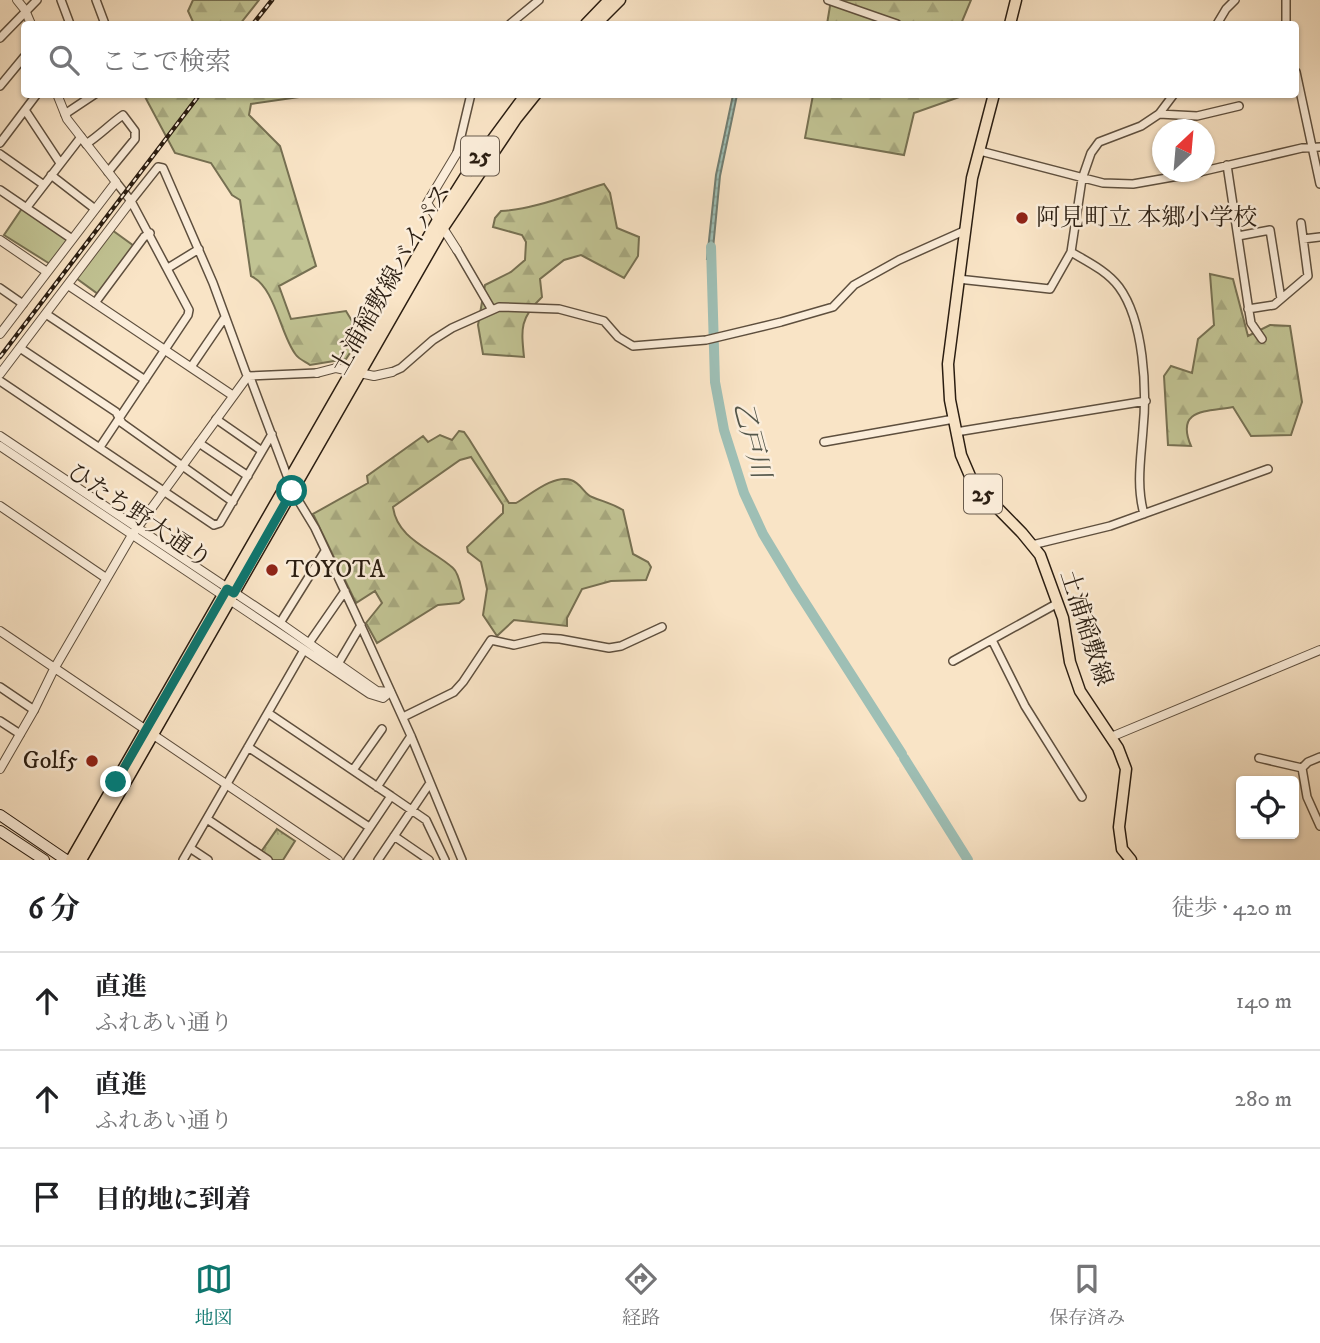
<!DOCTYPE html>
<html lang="ja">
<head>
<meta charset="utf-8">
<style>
  body { margin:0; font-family:"IM FELL DW Pica","Noto Serif JP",serif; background:#f6f6f6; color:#202124 }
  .controls { position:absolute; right:21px; bottom:21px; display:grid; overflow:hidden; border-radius:7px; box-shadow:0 2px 5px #0004 }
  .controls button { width:63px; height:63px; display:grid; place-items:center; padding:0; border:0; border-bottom:2px solid #e0e0e0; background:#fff; color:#202124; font:35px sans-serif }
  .compass { position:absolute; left:1152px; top:119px; width:63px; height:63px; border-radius:50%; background:#fff; box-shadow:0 2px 5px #0004; rotate:26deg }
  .stop { position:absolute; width:21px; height:21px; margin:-16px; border:5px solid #0f766e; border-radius:50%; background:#fff }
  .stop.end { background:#0f766e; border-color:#fff; box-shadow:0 2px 7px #0008 }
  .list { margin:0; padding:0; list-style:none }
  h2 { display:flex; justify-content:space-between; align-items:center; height:91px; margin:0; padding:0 28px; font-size:30px }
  h2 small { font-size:23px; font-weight:400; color:#757577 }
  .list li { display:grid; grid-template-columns:46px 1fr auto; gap:21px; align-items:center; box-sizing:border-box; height:98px; padding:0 28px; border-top:2px solid #e0e0e0 }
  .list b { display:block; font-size:26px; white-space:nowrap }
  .list p { margin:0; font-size:23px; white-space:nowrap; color:#757577 }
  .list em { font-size:23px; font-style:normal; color:#757577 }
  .icon { flex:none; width:38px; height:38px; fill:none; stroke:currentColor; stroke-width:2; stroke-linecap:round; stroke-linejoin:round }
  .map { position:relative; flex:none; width:1320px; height:860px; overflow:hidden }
  .search { position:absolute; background:#fff; box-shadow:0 2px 5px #0004; left:21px; right:21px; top:21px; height:77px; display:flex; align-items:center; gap:18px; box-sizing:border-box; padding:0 24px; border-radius:7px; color:#757577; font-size:26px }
  .sheet { height:385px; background:#fff }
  nav { display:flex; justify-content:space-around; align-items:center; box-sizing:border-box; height:98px; border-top:2px solid #e0e0e0; background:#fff; font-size:19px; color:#757577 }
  nav a { display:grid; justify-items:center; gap:4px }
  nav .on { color:#0f766e }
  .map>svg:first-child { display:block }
  .grass { fill:url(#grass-tufts); stroke:#767052; stroke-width:2 }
  .forest { fill:url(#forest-firs); stroke:#767052; stroke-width:2 }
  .park { fill:#c1c393; stroke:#767052; stroke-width:2 }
  .water { fill:url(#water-rules); stroke:#707e73; stroke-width:2 }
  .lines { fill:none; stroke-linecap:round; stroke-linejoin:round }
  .river { stroke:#9ebfb5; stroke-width:10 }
  .minor-casing { stroke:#5e4f3e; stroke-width:10 }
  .tertiary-casing { stroke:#5e4f3e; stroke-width:10 }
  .secondary-casing { stroke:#2a1d11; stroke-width:12 }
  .primary-casing { stroke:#2a1d11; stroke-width:13 }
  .minor { stroke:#fbedda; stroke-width:7 }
  .tertiary { stroke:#fbedda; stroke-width:8 }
  .secondary { stroke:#fbedda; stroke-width:10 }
  .primary { stroke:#f9e4c6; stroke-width:10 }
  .rail-casing { stroke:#2a1d11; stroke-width:4.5 }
  .rail { stroke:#fbedda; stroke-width:2; stroke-dasharray:5; stroke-linecap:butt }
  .route { stroke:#0f766e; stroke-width:9 }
  .poi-dot { fill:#8f2418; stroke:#fbedda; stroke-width:2.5 }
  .labels { text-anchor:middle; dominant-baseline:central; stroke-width:5; stroke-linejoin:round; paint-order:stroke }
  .shield { fill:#fbedda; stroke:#695b4d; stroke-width:2 }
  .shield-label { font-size:23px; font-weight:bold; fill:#2a1d11 }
  .poi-label { font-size:24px; fill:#2a1d11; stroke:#fbedda; text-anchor:start }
  .street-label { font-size:24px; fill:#2a1d11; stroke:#fbedda }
  .water-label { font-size:26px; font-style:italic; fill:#53564a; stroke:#fbedda }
</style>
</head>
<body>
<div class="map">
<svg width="1320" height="860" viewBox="0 0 1320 860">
  <defs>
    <pattern id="grass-tufts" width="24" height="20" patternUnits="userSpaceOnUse" patternTransform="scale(1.75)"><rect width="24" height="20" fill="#c1c393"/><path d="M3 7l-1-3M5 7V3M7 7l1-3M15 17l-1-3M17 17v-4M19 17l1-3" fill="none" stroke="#a6a77e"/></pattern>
    <pattern id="forest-firs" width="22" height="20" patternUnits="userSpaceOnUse" patternTransform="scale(1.75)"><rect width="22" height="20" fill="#c1c393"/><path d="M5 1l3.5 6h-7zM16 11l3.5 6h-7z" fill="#a6a77e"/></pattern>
    <pattern id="water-rules" width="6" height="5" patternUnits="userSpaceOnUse" patternTransform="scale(1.75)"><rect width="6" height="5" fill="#9ebfb5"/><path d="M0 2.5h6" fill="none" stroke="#88a49b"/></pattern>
  </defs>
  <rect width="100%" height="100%" fill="#f9e4c6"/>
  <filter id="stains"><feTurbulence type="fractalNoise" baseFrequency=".00286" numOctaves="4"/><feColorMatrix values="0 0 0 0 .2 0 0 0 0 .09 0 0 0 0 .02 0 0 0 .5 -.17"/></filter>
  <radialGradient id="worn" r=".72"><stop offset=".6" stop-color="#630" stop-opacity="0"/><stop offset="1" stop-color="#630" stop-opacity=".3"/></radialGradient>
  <!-- grass -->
  <path class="grass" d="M277,829L295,841L283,860H273L261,852Z"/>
  <!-- forest -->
  <path class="forest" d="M193,0H259L240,24H194L188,11Z
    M831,0H971L961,24H827Z
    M144,95H313L251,104L249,115L280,146L316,266L279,286L291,319L346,311L361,336L346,359L310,365C306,362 299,359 296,355C280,335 276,288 251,276L240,200L232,195L211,163L175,153Z
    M813,95V94L965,95L914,113L904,155L805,138Z
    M604,184L610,193L617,228L639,237L638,256L624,278L581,255L564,260L540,279L542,297C520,318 521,328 524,357L483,354L478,325L485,285L511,272L525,260L526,242L522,235L493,227L495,218L501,211C536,209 570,194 604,184Z
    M1210,274L1233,279L1248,336L1270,325L1290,326L1302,402L1291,435L1251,436L1233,407C1207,412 1175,408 1191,446L1168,445L1164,376L1171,366L1192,373L1198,339L1214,325Z
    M459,431L464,432L469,439L509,503H516C530,495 554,474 571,480C581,483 584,494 592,497C604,502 611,503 623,510L633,554L648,562L651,567L646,580L611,581L582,589L567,618V626L514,620L497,636L483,615L487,589L481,562L468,552L467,547L503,513V505L471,457L460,460L393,507C397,539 432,549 453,568C460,574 461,590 464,599L459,603L438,605L377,643L366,623L382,603L375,591L356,603L313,514L368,483L367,476L423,436L428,442L440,435L452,440Z"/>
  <!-- park -->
  <path class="park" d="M23,207L68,239L50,264L4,235Z
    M112,230L134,246L98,294L76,278Z"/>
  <!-- water -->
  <path class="water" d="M733,95H737L720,176L712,259H707L716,175Z"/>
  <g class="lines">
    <!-- river -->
    <path class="river" d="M711,247L715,382L724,430L744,493L763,534L795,587L902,754
      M904,758L968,860"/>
    <defs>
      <path id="minor" d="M61,0L70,24
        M96,0L105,24
        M828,0L897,24
        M510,24L539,0
        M1217,24L1226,9L1235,0
        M1286,24V0
        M0,38L37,0
        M1296,72L1320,184
        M0,86L24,57
        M25,110L60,163
        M65,114L95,94
        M1159,114L1197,116L1239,106
        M0,143L37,94
        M86,144C100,135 110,124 123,115L135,131V139L108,172
        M980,151L1103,183L1133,184L1201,172
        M457,153L471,94
        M0,154L44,185
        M1227,165L1249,311L1251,323L1262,339
        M1204,171L1302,148L1320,147
        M51,175L95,209
        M0,190L72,239
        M131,201L158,167L163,168L213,283L246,373L251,380L289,481
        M27,207L81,137
        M1238,236L1270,230L1281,299
        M1303,239L1320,237
        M457,250L492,310
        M1071,252C1088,262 1107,271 1119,287C1144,321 1147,389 1143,429C1141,458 1136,485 1144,514
        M168,268L199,249
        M958,279L1050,289L1071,252L1082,179L1091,153L1099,142L1141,126L1159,114L1174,94
        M0,288L23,304
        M95,303L144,237L150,233
        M1248,309L1274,305L1308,276L1301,223
        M46,314L145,380
        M20,348L116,412L122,423L233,502
        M191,367L225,317
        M392,372L401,368L433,340L452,328L499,307L559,309L604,321L618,337L633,346L706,340L781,322L833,307L854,285L899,260L966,230
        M248,376L317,373
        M0,381L214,525L220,523L272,434
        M216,419L262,451
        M956,432L1146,401
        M824,442L954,419
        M199,443L248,476
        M100,447L188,315L189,310L131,201L116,182
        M292,490L315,528L356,615L411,736L462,860
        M1032,545L1110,526L1268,469
        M280,623L325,551
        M992,640L1025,706L1082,797
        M309,643L345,591
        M953,661L1058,603
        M338,664L361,625
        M0,687L34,710
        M268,713L391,796L348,860
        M403,717L454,692L463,682L491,640L514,645L543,638L560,639L609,648L621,646L662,627
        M0,721L20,734
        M248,747L369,827
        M1259,758L1302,768
        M1302,768L1307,797L1320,826
        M1302,768L1308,762L1320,757
        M353,770L382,729
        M377,787L411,736
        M391,796L426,820L445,860
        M207,819L268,860
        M394,836L429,860
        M190,848L208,860
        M183,860L304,650
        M378,860L430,783"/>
      <path id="tertiary" d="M17,0L25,10L31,24
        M457,153L427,203L457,250
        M0,240L47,272
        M68,285L232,395
        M0,334L116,182L67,119L57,94
        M317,373L336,368L374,376L392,372
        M0,374L131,201
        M0,436L280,623L377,691L390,692
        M0,446L370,694L383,698L390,692
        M0,506L106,578
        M0,631L338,860
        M1111,737L1320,650
        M0,769L34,710L54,669L132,535L248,376"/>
      <path id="secondary" d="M0,815L66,860
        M0,831L44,860"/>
      <path id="primary" d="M586,24L609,0
        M596,24L620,0
        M1010,24L1016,0
        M994,94L972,178L948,364L950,400L961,455L973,483L1022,533L1040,555L1063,618L1070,662L1080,691L1118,748L1126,769L1119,827L1122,849L1131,860
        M71,860L438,220L467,174L526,94
        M81,860L443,228L516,119L536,94"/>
    </defs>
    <!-- minor casing -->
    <use href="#minor" class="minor-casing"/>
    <!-- tertiary casing -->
    <use href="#tertiary" class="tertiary-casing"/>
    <!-- secondary casing -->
    <use href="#secondary" class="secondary-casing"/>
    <!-- primary casing -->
    <use href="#primary" class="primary-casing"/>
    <!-- minor -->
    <use href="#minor" class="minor"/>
    <!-- tertiary -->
    <use href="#tertiary" class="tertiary"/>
    <!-- secondary -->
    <use href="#secondary" class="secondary"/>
    <!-- primary -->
    <use href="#primary" class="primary"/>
    <defs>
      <path id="rail" d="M253,24L272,0
        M0,357L200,94"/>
    </defs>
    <!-- rail casing -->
    <use href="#rail" class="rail-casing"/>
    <!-- rail -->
    <use href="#rail" class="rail"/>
  </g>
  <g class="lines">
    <!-- route -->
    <path class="route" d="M116,782L227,589L234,593L292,491"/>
  </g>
  <!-- markers -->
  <g class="poi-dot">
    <circle cx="1022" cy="218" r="7"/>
    <circle cx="272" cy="570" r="7"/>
    <circle cx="92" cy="761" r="7"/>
  </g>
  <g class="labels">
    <!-- shield labels -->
    <g class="shield">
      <rect x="461" y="136.5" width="38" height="39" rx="5"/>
      <rect x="964" y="474.5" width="38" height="39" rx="5"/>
    </g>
    <g class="shield-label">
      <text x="480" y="156">25</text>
      <text x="983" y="494">25</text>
    </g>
    <!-- poi labels -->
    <g class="poi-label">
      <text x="1036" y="218">阿見町立 本郷小学校</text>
      <text x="286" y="570">TOYOTA</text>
      <text x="78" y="761" text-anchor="end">Golf5</text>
    </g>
    <!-- street labels -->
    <g class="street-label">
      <text transform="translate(391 279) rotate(-60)">土浦稲敷線バイパス</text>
      <text transform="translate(139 516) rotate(34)">ひたち野大通り</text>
      <text transform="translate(1086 628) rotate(72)">土浦稲敷線</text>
    </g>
    <!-- water labels -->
    <g class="water-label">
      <text transform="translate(751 440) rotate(75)">乙戸川</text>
    </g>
  </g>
  <rect width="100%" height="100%" filter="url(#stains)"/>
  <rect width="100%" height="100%" fill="url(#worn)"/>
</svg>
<div class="controls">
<button><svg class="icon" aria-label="locate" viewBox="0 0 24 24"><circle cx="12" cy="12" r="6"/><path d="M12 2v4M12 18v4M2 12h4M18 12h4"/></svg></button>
</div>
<svg class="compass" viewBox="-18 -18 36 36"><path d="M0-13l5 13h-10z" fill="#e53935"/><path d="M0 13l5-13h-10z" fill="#757577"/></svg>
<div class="stop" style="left:292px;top:491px"></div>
<div class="stop end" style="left:116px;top:782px"></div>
<div class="search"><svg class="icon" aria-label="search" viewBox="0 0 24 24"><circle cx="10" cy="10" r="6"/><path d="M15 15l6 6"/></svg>ここで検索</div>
</div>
<section class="sheet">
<h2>6 分<small>徒歩 · 420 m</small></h2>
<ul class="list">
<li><svg class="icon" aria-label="ahead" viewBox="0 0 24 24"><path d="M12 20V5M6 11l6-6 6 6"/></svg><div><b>直進</b><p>ふれあい通り</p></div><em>140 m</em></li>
<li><svg class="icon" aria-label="ahead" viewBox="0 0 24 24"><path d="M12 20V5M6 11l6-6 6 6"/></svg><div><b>直進</b><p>ふれあい通り</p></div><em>280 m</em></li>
<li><svg class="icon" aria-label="arrive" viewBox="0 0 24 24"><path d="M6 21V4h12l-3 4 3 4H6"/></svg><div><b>目的地に到着</b></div></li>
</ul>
</section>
<nav>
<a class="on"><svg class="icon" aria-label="map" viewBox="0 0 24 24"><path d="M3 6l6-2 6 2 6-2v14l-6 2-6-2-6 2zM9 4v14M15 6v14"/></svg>地図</a>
<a><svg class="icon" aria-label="directions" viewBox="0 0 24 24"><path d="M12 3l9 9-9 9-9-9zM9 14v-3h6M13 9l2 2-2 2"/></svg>経路</a>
<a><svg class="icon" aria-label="saved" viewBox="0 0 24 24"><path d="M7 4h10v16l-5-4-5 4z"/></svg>保存済み</a>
</nav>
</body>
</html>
